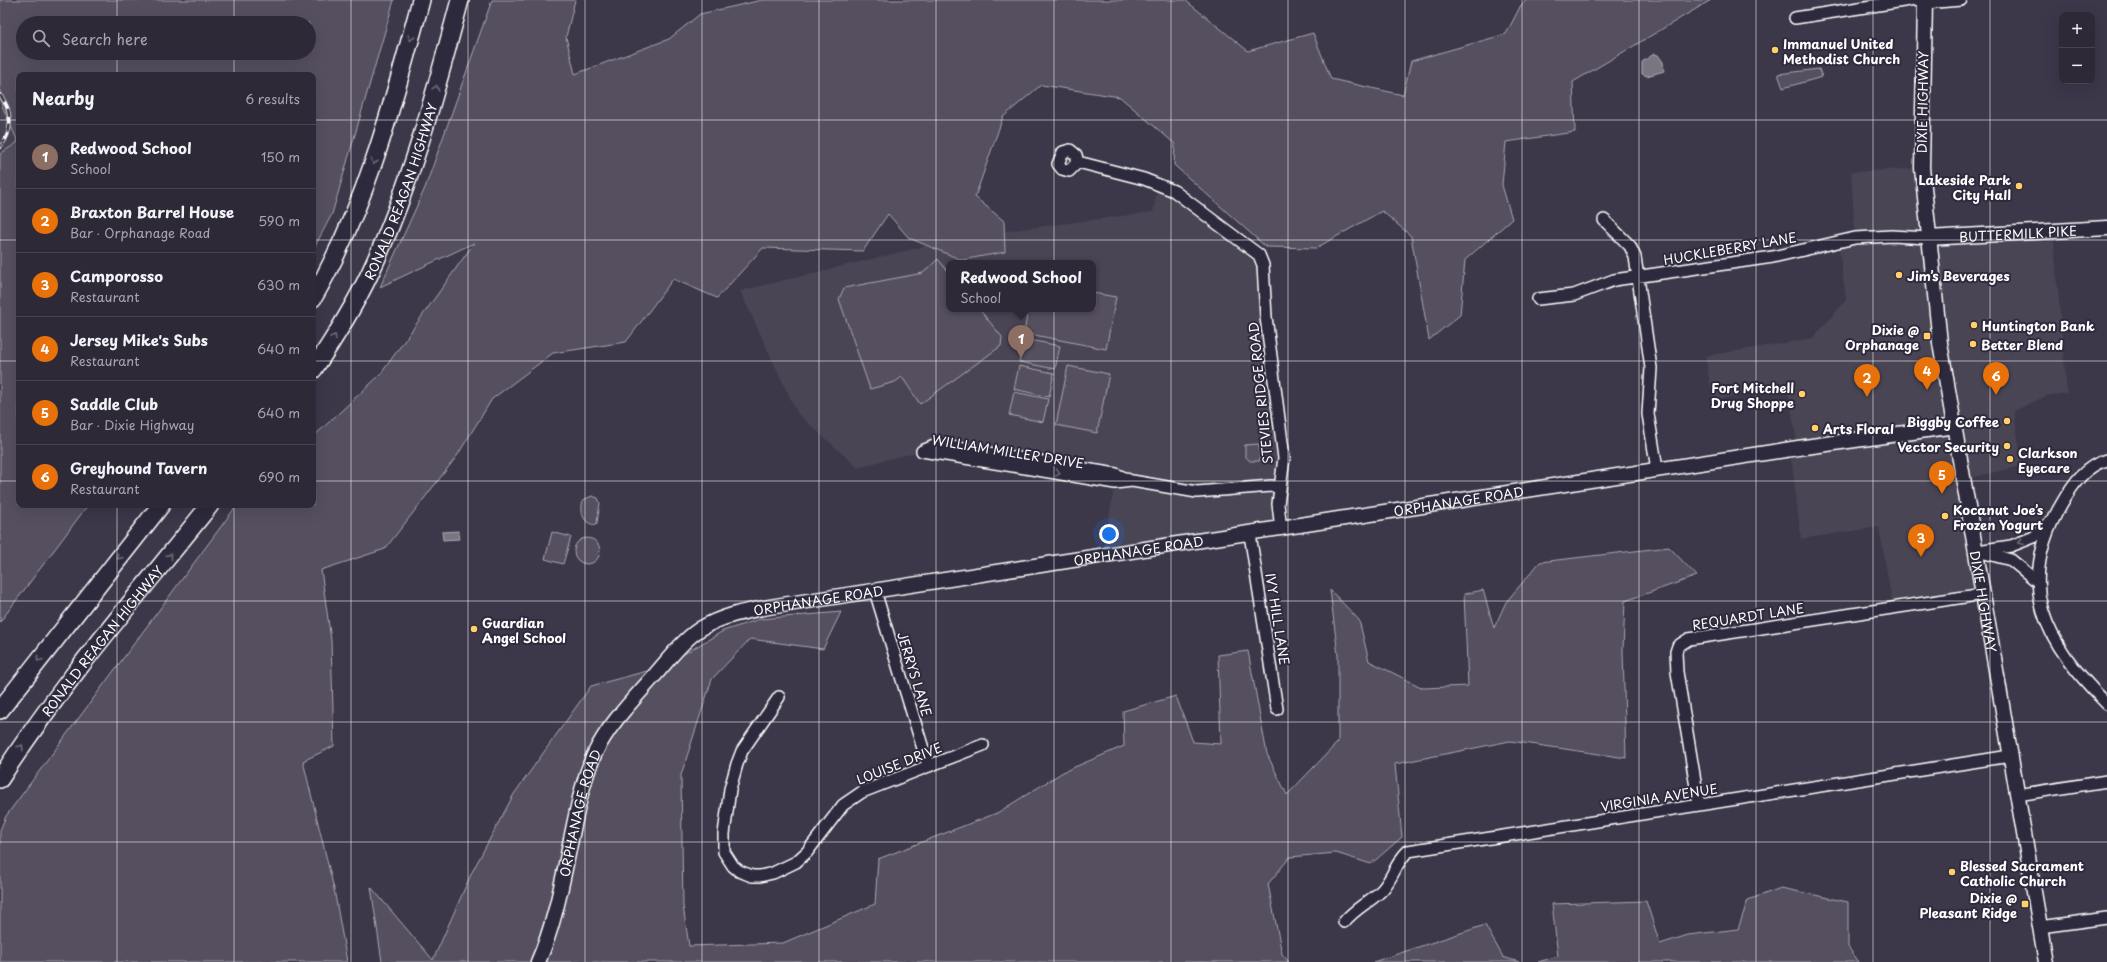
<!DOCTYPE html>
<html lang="en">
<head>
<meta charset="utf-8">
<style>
  body { margin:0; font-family:"Playpen Sans",sans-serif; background:#35313f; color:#f1f3f6 }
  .controls { position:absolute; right:12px; top:12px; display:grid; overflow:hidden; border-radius:8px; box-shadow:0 4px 16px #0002 }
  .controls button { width:36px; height:36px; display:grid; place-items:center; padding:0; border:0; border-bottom:1px solid #484552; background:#2d2937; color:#f1f3f6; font:20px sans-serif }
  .you { position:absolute; left:1109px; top:534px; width:14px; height:14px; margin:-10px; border:3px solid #fff; border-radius:50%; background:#1a73e8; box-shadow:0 0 0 6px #1a73e833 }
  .badge { display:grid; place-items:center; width:26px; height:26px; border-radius:50%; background:#8bbbb9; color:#fff; font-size:13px; font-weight:700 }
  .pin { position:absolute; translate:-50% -33px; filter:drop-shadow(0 1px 2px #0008) }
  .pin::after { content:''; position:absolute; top:21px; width:14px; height:12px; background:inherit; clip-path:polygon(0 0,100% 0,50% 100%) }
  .popup { position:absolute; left:946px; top:260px; width:150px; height:52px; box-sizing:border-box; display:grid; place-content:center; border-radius:8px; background:#2d2937; filter:drop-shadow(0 1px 3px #0005); font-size:13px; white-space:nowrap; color:#a7a6ad }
  .popup b { font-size:15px; color:#f1f3f6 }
  .popup::after { content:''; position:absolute; left:50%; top:100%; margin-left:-8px; border:8px solid transparent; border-top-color:#2d2937 }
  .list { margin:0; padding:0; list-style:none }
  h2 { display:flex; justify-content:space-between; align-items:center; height:52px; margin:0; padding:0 16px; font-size:17px }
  h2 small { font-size:13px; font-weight:400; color:#a7a6ad }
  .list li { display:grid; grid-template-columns:26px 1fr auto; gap:12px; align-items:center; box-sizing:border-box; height:64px; padding:0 16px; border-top:1px solid #484552 }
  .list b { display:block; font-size:15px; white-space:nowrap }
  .list p { margin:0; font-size:13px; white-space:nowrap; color:#a7a6ad }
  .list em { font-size:13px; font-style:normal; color:#a7a6ad }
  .icon { flex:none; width:22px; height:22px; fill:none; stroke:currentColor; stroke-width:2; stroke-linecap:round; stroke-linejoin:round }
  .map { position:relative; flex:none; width:2107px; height:962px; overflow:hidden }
  .search { position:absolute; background:#2d2937; box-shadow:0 4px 16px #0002; left:16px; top:16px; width:300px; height:44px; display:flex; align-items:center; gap:10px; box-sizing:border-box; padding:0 14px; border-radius:22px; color:#a7a6ad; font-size:15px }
  .panel { position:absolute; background:#2d2937; box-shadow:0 4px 16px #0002; left:16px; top:72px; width:300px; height:436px; border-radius:8px }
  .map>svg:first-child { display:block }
  .built { fill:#494455; fill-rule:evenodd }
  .green { fill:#555060; stroke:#aaa8b0; fill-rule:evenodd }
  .water { fill:#797682; stroke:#afadb4 }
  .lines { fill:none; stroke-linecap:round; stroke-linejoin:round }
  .minor-casing { stroke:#fff; stroke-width:14 }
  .major-casing { stroke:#fff; stroke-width:17 }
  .highway-casing { stroke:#fff; stroke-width:20 }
  .minor { stroke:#2f2a3d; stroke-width:11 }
  .major { stroke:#2f2a3d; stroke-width:14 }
  .highway { stroke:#2f2a3d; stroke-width:17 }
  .rail-casing { stroke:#fff; stroke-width:4 }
  .rail { stroke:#2f2a3d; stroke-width:2.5; stroke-dasharray:8; stroke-linecap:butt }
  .oneway { stroke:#6d6a77 }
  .grid { fill:none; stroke:#fff; stroke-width:1; stroke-opacity:0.55 }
  .poi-dot { fill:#ffd166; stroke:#2f2a3d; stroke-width:1.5 }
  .labels { text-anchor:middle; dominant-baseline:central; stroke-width:4; stroke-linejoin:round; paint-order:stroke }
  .poi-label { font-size:13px; font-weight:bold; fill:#fff; stroke:#2f2a3d; text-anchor:start }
  .street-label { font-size:13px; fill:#fff; stroke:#2f2a3d }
</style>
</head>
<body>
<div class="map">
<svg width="2107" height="962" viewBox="0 0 2107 962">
  <rect width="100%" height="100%" fill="#3c3749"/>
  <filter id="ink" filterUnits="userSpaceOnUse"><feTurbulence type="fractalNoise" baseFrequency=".025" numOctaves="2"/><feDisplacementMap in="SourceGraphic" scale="8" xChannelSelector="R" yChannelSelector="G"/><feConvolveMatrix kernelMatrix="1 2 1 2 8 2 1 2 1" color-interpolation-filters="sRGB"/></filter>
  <g filter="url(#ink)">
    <!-- built -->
    <path class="built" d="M0,101L18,142L0,154Z
      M1922,168L1929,238L2053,231L2067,393L2046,396L2014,411L2022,466L1965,479L1984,594L1893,608L1879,527L1801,539L1790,449L1798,447L1787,387L1713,400L1705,356L1813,338L1846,300L1838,242L1855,238L1851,172Z
      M1158,183L1259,255L1284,458L1281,529L1102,556L1115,483L923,451L881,461L858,468L797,413L740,291L966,236L1153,212ZM949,263H1093V309H949Z"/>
    <!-- green -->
    <path class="green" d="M0,0H394L332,214L313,250V75H19V505H88L0,622V154L18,142L0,101ZM23,23H309V53H23Z
      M492,0H575L566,37L575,74L669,39L700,14L762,0H1185L1248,51L1313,33L1331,79L1403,95L1411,61L1506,34L1521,5L1527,0H1711L1573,82L1575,132L1506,142L1502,185L1512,219L1465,260L1460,315L1429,340L1411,236L1382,211L1316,248L1266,247L1174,165L1175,144L1120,97L1041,85L1003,117L975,197L1004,221L1005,252L962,260L909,238L888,214L863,251L763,248L717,298L673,279L626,342L553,353L492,399L457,456L385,549L321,570L331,640L334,746L303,761L334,889L347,962H0V830L6,816L237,505H313V437L380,375L474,243L380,287L425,188Z
      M1819,69L1822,77L1783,88L1778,74Z
      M938,259L949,273V309H979L1002,337L1001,346L920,404L902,377L895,382L870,389L839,299L844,288L923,273Z
      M1093,293L1116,297L1106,349L1024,333L1028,309H1093Z
      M1024,339L1060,346L1055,369L1019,362Z
      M1019,366L1054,373L1049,397L1014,389Z
      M1068,366L1109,374L1097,433L1056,425Z
      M1014,392L1048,399L1043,422L1009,415Z
      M1259,444L1260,461H1250L1245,456V445Z
      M592,496L598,498L600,503L597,523L595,525C582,523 580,511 583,500Z
      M552,532L571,537L563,564L545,559Z
      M574 551a13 13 0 1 1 26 0a13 13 0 1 1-26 0Z
      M1669,547L1697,576L1625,601L1623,651L1626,758L1510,741L1395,764L1402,837L1371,864L1336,853L1290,857L1268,884L1282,954L1289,962H382L371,887L433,960L472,872L514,794L591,686L662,667L723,631L760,619L841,612L823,649L750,639L712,679L681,775L683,906L689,946L783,943L875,904L878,859L997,813L1063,772L1124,746L1123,711L1176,696L1193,742L1221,744L1218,655L1248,651L1267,754L1287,795L1338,742V656L1330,590L1359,620L1369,661L1423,688L1468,686L1464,594L1483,590L1494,628L1506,602L1540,562Z
      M1781,888L1848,902V947L1859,962H1538L1558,956L1552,904L1646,901L1660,944L1688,935L1738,929L1748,900Z
      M1485,925L1503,957L1519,962H1373Z"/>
    <!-- water -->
    <path class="water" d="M1654,54L1658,55L1663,62L1664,71L1647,76L1642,74V62Z
      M458,531L459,539L443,540L442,532Z"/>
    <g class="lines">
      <defs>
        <path id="minor" d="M1918,1L1925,3L1961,0
          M1795,18L1910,0
          M1078,162L1069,171L1062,169L1058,164L1063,152L1070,150L1076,155L1078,162L1144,179L1174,191L1259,255L1263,265L1266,317L1284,458L1278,504L1281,529
          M1604,220L1630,246L1635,257L1651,368L1648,414L1657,469
          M1538,299L1574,295L1614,280L1773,257L1855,238L1892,236L1928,238
          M922,451L1115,483L1132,481L1197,492L1271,486L1280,487
          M922,451L934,446H945L1116,474L1131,481
          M2107,460C2085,466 2073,484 2062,503C2013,586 2045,642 2107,704
          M1250,534L1277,709
          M1977,551L2011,546L2034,537L2051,521
          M1981,552L2011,560L2038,582
          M875,591L928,765
          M779,697L742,751L737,764L730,789L724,834V852L733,866L739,871L752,876H760L773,873L796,862L807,852L843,805L862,792L983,745
          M2017,795L2107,781
          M1699,805L1677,672L1676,652L1678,646L1689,639L1984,594
          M1344,922C1355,908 1370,902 1382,890C1393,878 1396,862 1408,851L2010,756
          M2040,927L2107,918"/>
        <g id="major">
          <path id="s1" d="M1925,0L1922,168L1940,343L2046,962"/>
          <path id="s2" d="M1928,238L2107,228"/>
          <path id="s3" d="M538,962C557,919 564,871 574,825C579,801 584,778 594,755C608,725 632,701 654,676C668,660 682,641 700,629C721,616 746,611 769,607L1798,448L1955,426"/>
        </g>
        <g id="highway">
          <path d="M313,298C367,205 393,103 421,0"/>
          <path id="s4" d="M313,370C334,339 354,307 370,273C411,186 435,93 460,0"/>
          <path d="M0,710L161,505"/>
          <path id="s5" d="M0,779C62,682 138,595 210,505"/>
        </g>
      </defs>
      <!-- minor casing -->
      <use href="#minor" class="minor-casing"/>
      <!-- major casing -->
      <use href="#major" class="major-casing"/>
      <!-- highway casing -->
      <use href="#highway" class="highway-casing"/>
      <!-- minor -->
      <use href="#minor" class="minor"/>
      <!-- major -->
      <use href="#major" class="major"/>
      <!-- highway -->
      <use href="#highway" class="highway"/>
      <defs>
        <path id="rail" d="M0,95C13,111 13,132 0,147"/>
      </defs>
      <!-- rail casing -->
      <use href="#rail" class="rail-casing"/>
      <!-- rail -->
      <use href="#rail" class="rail"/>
    </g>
    <!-- one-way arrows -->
    <defs><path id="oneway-chevron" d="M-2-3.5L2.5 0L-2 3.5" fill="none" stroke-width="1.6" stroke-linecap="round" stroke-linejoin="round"/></defs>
    <g class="oneway">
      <use href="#oneway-chevron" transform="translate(411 38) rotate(105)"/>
      <use href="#oneway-chevron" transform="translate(436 88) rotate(-74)"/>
      <use href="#oneway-chevron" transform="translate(374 162) rotate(109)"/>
      <use href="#oneway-chevron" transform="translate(334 337) rotate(-59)"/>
      <use href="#oneway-chevron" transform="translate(1058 473) rotate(10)"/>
      <use href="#oneway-chevron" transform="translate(2021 542) rotate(159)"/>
      <use href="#oneway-chevron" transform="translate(170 556) rotate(-51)"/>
      <use href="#oneway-chevron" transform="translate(119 557) rotate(129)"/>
      <use href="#oneway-chevron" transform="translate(39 659) rotate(128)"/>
      <use href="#oneway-chevron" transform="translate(21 747) rotate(-57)"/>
    </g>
  </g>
  <!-- grid -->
  <path class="grid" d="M117,0V23M234,0V23M351,0V962M468,0V962M585,0V962M702,0V962M819,0V962M936,0V962M1054,0V962M1171,0V962M1288,0V962M1405,0V962M1522,0V962M1639,0V962M1756,0V962M1873,0V962M1990,0V962M117,53V75M234,53V75M0,120H19M313,120H2107M0,240H19M313,240H2107M0,361H19M313,361H2107M0,481H19M313,481H2107M117,505V962M234,505V962M0,601H2107M0,722H2107M0,842H2107"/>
  <!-- markers -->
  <g class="poi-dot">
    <circle cx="1775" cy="50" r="4"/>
    <circle cx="2019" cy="186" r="4"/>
    <circle cx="1899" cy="275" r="4"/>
    <circle cx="1974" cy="325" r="4"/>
    <rect x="1923" y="332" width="8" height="8" rx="2"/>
    <circle cx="1973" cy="344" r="4"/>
    <circle cx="1802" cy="394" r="4"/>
    <circle cx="2007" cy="421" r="4"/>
    <circle cx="1815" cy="428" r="4"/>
    <circle cx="2007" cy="446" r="4"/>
    <circle cx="2010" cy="459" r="4"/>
    <circle cx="1945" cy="516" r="4"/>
    <circle cx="474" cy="629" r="4"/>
    <circle cx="1952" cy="872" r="4"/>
    <rect x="2021" y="900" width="8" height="8" rx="2"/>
  </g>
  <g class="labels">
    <!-- poi labels -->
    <g class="poi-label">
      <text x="1783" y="43">Immanuel United<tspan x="1783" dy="15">Methodist Church</tspan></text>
      <text x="2011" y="179" text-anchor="end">Lakeside Park<tspan x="2011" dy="15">City Hall</tspan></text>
      <text x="1907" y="275">Jim’s Beverages</text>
      <text x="1982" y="325">Huntington Bank</text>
      <text x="1919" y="329" text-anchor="end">Dixie @<tspan x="1919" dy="15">Orphanage</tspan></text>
      <text x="1981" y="344">Better Blend</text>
      <text x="1794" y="387" text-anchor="end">Fort Mitchell<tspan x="1794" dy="15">Drug Shoppe</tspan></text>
      <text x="1999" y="421" text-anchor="end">Biggby Coffee</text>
      <text x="1823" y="428">Arts Floral</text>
      <text x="1999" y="446" text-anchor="end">Vector Security</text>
      <text x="2018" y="452">Clarkson<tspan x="2018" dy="15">Eyecare</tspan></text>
      <text x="1953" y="509">Kocanut Joe’s<tspan x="1953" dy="15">Frozen Yogurt</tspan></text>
      <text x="482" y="622">Guardian<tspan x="482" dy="15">Angel School</tspan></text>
      <text x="1960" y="865">Blessed Sacrament<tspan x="1960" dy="15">Catholic Church</tspan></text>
      <text x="2017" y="897" text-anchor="end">Dixie @<tspan x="2017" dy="15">Pleasant Ridge</tspan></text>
    </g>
    <!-- street labels -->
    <g class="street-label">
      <text transform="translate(1922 102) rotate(-89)">DIXIE HIGHWAY</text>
      <text stroke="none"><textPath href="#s4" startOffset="200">RONALD REAGAN HIGHWAY</textPath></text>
      <text stroke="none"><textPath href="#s2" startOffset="90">BUTTERMILK PIKE</textPath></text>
      <text transform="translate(1730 248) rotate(-10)">HUCKLEBERRY LANE</text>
      <text transform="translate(1260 393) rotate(-96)">STEVIES RIDGE ROAD</text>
      <text transform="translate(1008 451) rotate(9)">WILLIAM MILLER DRIVE</text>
      <text stroke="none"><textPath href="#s3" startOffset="1151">ORPHANAGE ROAD</textPath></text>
      <text stroke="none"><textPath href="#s3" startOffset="827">ORPHANAGE ROAD</textPath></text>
      <text stroke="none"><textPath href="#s3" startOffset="503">ORPHANAGE ROAD</textPath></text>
      <text stroke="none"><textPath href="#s1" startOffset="606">DIXIE HIGHWAY</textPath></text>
      <text transform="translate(1748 616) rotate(-9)">REQUARDT LANE</text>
      <text transform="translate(1278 619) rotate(81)">IVY HILL LANE</text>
      <text stroke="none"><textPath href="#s5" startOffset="172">RONALD REAGAN HIGHWAY</textPath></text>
      <text transform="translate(915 674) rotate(73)">JERRYS LANE</text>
      <text transform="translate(899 763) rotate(-22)">LOUISE DRIVE</text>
      <text transform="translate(1659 797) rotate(-9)">VIRGINIA AVENUE</text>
      <text stroke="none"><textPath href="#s3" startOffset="155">ORPHANAGE ROAD</textPath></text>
    </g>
  </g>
</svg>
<div class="controls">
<button>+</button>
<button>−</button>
</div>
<div class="you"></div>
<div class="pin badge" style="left:1021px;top:358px;background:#8d6e63">1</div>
<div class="popup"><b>Redwood School</b>School</div>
<div class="pin badge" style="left:1867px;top:397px;background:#e8710a">2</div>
<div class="pin badge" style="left:1921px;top:557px;background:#e8710a">3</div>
<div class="pin badge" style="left:1927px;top:390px;background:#e8710a">4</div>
<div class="pin badge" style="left:1942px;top:494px;background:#e8710a">5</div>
<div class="pin badge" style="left:1996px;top:395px;background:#e8710a">6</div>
<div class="search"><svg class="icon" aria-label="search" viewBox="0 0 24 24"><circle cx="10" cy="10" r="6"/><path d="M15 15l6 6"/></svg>Search here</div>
<section class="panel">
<h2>Nearby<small>6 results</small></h2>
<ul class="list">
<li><span class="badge" style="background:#8d6e63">1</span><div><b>Redwood School</b><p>School</p></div><em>150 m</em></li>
<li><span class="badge" style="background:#e8710a">2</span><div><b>Braxton Barrel House</b><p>Bar · Orphanage Road</p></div><em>590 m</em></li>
<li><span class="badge" style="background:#e8710a">3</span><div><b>Camporosso</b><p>Restaurant</p></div><em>630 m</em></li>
<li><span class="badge" style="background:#e8710a">4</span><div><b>Jersey Mike's Subs</b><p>Restaurant</p></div><em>640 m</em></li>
<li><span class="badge" style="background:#e8710a">5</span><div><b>Saddle Club</b><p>Bar · Dixie Highway</p></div><em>640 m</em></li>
<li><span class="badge" style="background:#e8710a">6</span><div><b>Greyhound Tavern</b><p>Restaurant</p></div><em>690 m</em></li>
</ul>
</section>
</div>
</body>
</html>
